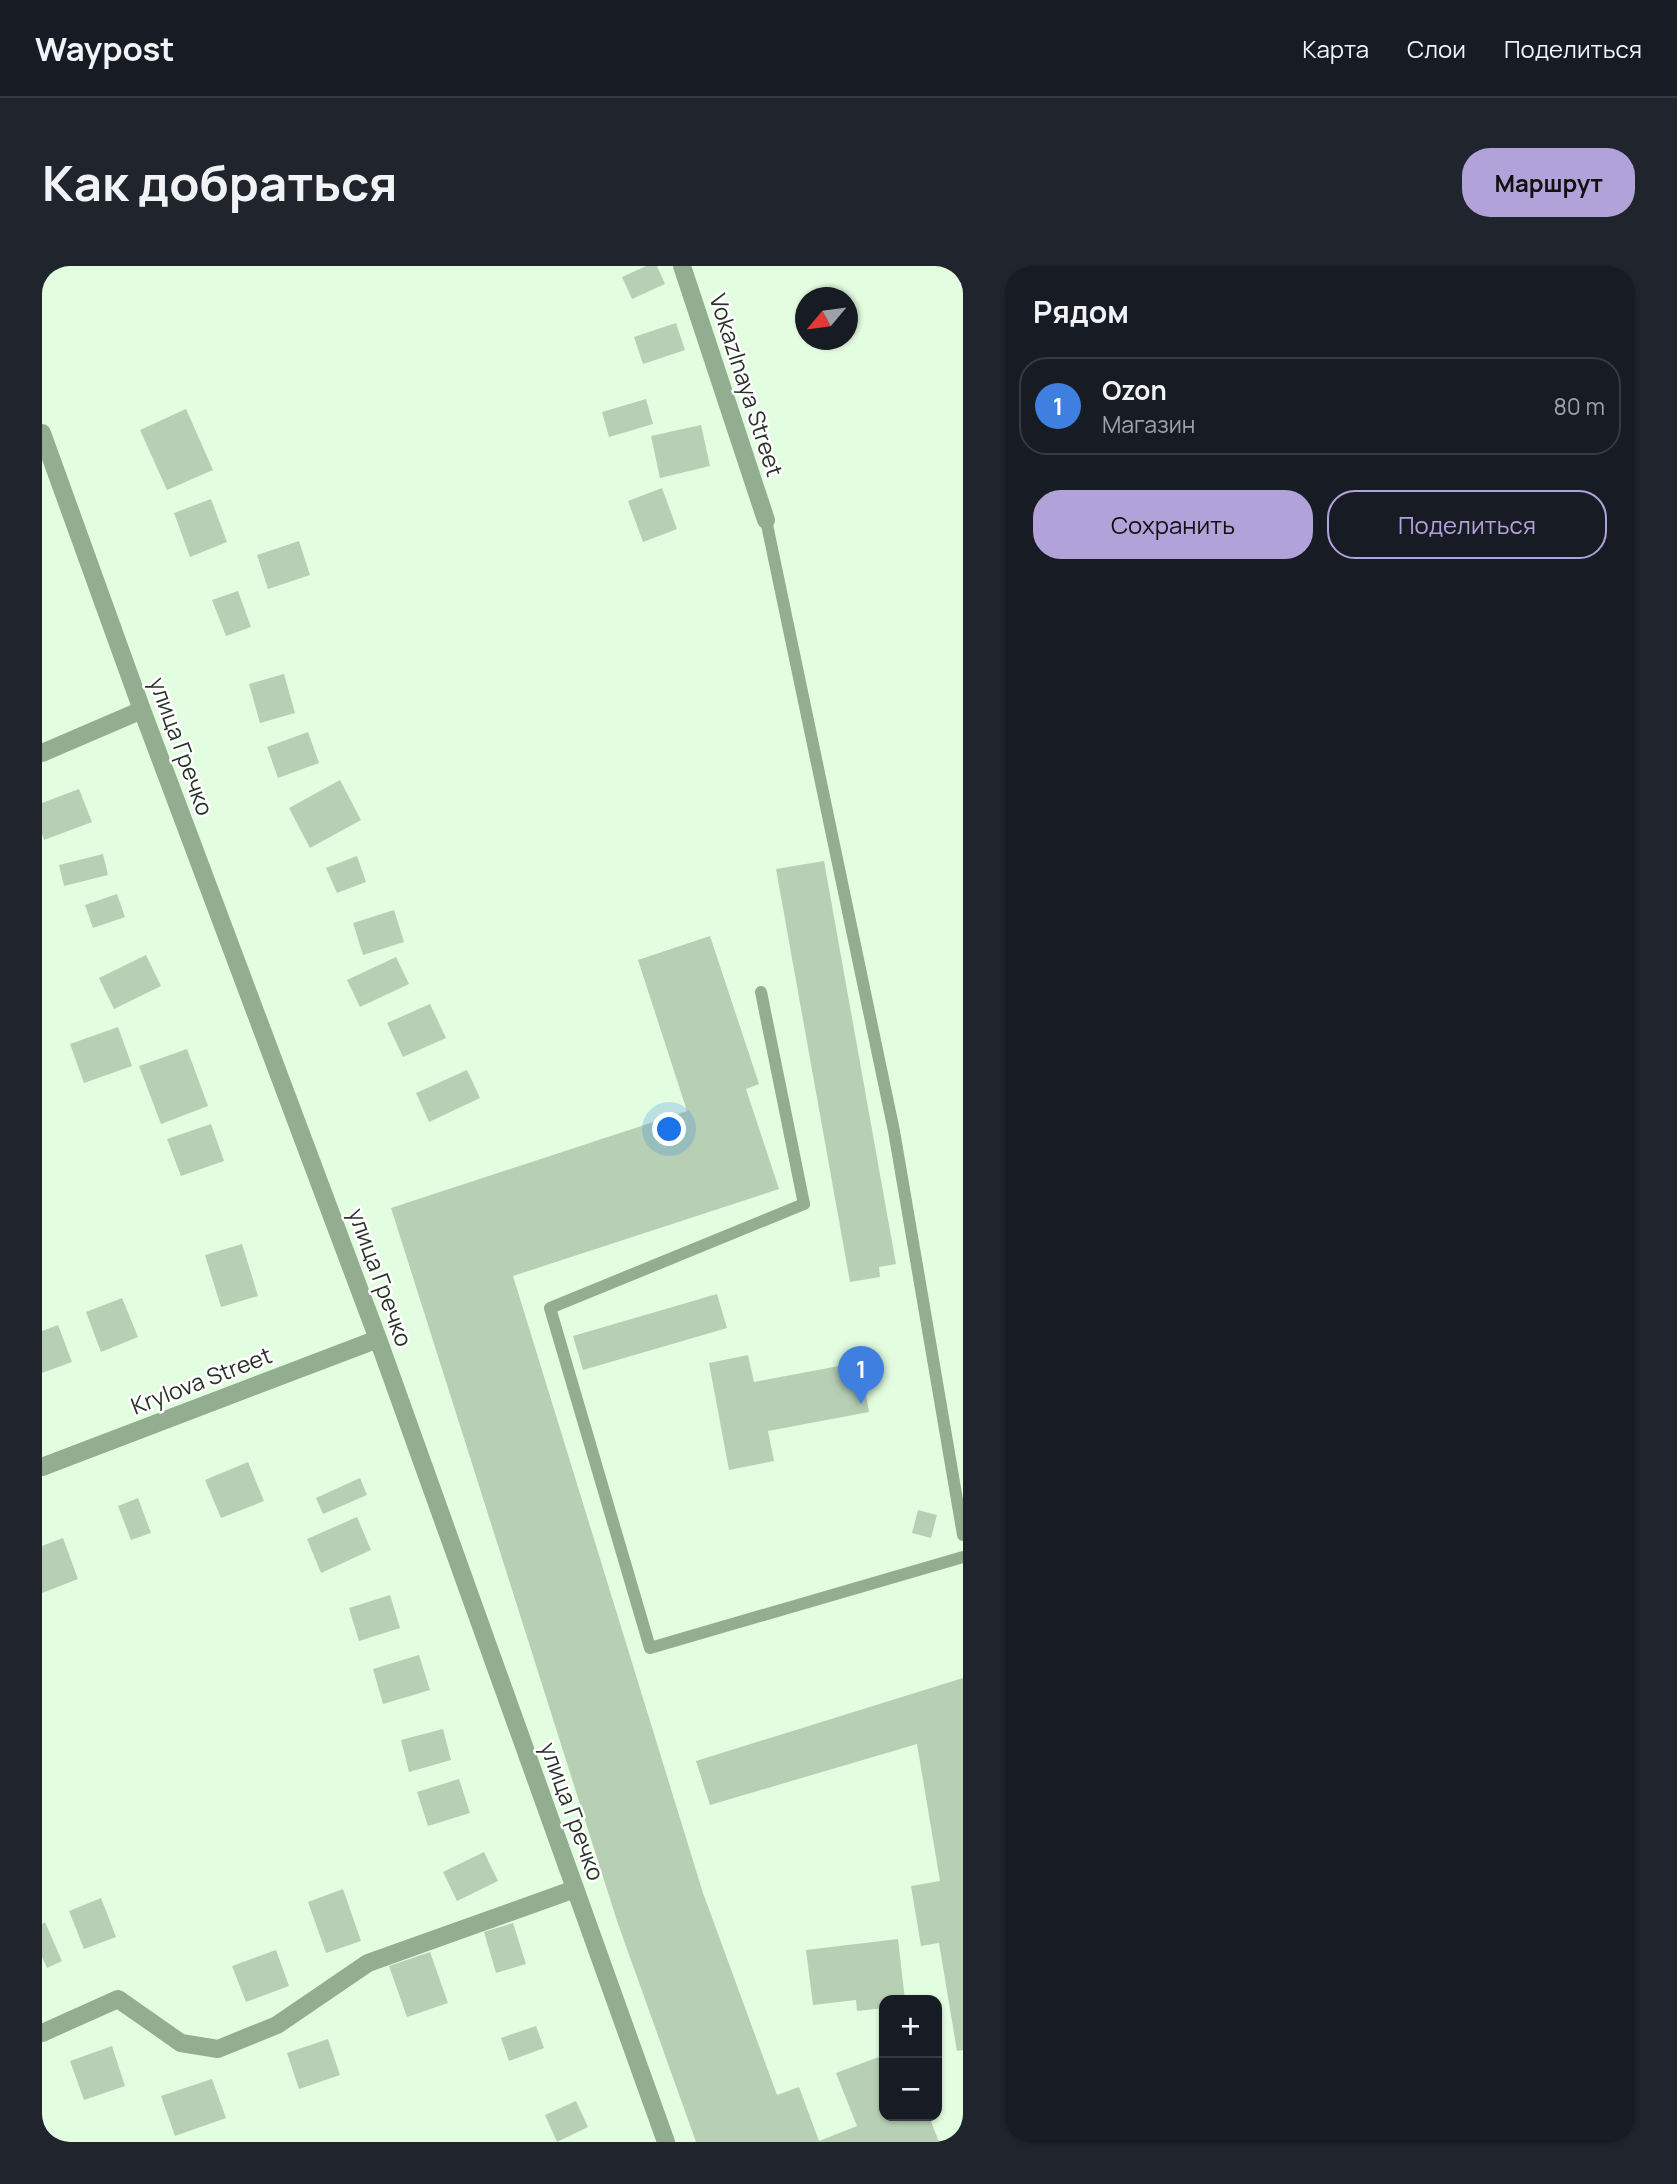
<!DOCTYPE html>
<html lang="ru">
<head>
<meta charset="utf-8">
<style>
  body { margin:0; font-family:Manrope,sans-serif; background:#20242c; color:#f1f3f6 }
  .controls { position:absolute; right:21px; bottom:21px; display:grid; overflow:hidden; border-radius:14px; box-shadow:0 2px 5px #0004 }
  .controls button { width:63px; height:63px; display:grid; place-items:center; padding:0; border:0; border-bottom:2px solid #363941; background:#171b24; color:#f1f3f6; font:35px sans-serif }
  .compass { position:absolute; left:753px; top:21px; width:63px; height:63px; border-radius:50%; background:#171b24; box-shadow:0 2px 5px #0004; rotate:241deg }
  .you { position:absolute; left:628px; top:864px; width:24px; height:24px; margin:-18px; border:5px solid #fff; border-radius:50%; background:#1a73e8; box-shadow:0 0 0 10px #1a73e833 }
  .badge { display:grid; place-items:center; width:46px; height:46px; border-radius:50%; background:#b2a2da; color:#fff; font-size:23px; font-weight:700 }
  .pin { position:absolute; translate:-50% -58px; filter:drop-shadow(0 2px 4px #0008) }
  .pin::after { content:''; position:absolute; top:37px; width:24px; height:21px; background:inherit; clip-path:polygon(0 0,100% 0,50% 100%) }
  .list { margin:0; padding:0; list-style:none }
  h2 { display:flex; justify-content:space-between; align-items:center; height:91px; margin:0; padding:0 28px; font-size:30px }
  h2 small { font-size:23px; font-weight:400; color:#9ea1a6 }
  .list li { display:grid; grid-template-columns:46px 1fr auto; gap:21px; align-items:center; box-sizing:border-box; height:98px; margin:0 14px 14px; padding:0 14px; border:2px solid #363941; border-radius:28px }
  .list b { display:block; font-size:26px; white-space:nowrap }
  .list p { margin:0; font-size:23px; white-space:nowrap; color:#9ea1a6 }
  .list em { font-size:23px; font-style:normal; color:#9ea1a6 }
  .actions { display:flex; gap:14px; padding:21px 28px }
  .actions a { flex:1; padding:16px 0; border:2px solid #b2a2da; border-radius:28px; text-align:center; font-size:24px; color:#b2a2da }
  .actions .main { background:#b2a2da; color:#111 }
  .map { position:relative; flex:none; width:921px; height:1876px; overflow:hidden; border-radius:28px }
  header { display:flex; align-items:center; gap:42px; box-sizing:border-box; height:98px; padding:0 35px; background:#171b24; border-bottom:2px solid #363941 }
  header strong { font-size:33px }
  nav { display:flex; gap:38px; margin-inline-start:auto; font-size:24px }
  .intro { display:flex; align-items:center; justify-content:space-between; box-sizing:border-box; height:168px; padding:0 42px }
  h1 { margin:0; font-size:49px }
  .button { padding:18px 32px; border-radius:28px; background:#b2a2da; color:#111; font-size:24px; font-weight:700 }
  main { display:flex; gap:42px; padding:0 42px }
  aside { flex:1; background:#171b24; border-radius:28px; box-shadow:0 2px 5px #0004 }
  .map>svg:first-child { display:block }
  .building { fill:#b7d0b5 }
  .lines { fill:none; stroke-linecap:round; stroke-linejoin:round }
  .service { stroke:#93ad91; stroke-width:12 }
  .minor { stroke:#93ad91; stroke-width:18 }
  .labels { text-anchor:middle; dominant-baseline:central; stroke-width:5; stroke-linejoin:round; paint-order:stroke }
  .street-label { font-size:23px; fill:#293228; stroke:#fff }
</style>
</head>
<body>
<header>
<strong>Waypost</strong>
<nav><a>Карта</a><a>Слои</a><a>Поделиться</a></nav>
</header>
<div class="intro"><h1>Как добраться</h1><a class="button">Маршрут</a></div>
<main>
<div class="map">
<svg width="921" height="1876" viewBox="0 0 921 1876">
  <rect width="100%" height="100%" fill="#e3fde1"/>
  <!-- building -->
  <path class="building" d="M604,0H615L623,18L590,33L580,11Z
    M634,57L643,84L601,98L592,71Z
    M604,133L611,158L567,171L560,146Z
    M144,143L171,204L125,224L98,164Z
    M659,159L668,200L618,212L609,170Z
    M620,222L635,263L601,276L586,235Z
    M169,233L185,276L148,291L132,247Z
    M257,275L268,309L226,323L215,289Z
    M196,325L209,361L184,370L170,334Z
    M242,408L253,447L218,457L207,418Z
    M266,466L277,497L236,512L225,481Z
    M298,514L319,554L268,582L247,542Z
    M37,523L50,556L2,574L0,568V537Z
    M61,588L66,609L22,620L17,599Z
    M315,590L324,616L295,627L284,602Z
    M782,595L854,998L837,1001L838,1011L808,1016L734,603Z
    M75,628L83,651L51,662L43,639Z
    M352,644L362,676L321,689L311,657Z
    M668,670L717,818L704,823L737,923L471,1010L661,1627L735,1829L757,1821L777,1875L815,1860L794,1807L842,1789V1850H887L897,1876H654L575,1655L349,942L645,845L596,694Z
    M104,689L119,720L72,743L57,712Z
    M354,691L367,718L318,741L305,714Z
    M388,738L404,772L361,791L345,757Z
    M76,761L90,800L42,817L28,778Z
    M145,783L166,840L119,858L97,800Z
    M425,804L438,832L387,856L374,827Z
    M169,858L182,895L139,910L125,873Z
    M200,978L216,1030L179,1041L163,989Z
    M675,1028L685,1062L541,1104L531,1070Z
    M80,1032L96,1071L59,1086L44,1046Z
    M16,1059L30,1096L0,1107V1065Z
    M706,1089L712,1116L818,1096L827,1146L726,1165L732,1195L687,1204L667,1097Z
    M206,1196L222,1235L179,1252L163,1214Z
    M318,1212L325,1229L281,1248L274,1232Z
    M96,1232L109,1267L89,1274L76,1240Z
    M876,1244L895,1249L889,1272L870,1267Z
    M315,1251L329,1284L279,1307L265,1273Z
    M21,1272L36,1313L0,1327V1280Z
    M348,1329L358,1362L317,1375L307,1342Z
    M377,1389L388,1424L341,1438L331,1403Z
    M921,1412V1784L915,1785L897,1677L879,1680L869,1620L898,1615L875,1478L668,1539L654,1495Z
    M401,1463L409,1494L367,1506L359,1474Z
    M417,1513L428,1547L386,1560L375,1526Z
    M442,1586L456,1615L415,1635L401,1606Z
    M301,1623L319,1675L284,1687L266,1636Z
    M59,1632L74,1671L42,1683L27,1645Z
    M3,1656L20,1695L5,1702L0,1691V1658Z
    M471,1657L484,1698L454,1707L442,1666Z
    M856,1673L863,1734H842V1742L815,1745L814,1734L771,1739L764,1684Z
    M234,1684L247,1720L204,1736L190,1700Z
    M388,1686L406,1737L365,1751L347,1700Z
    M494,1760L502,1782L467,1795L459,1772Z
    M286,1773L298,1809L257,1823L245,1787Z
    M70,1780L83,1820L42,1834L28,1795Z
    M170,1813L184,1852L133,1870L119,1830Z
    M534,1835L546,1861L515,1876L503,1849Z"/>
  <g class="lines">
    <!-- service -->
    <path class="service" d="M724,254L852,865L921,1269
      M719,726L762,938L508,1042L608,1382L921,1291"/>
    <!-- minor -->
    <path class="minor" d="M640,0L724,254
      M0,167L100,444L336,1073L624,1876
      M0,487L100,444
      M0,1201L336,1073
      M0,1767L76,1733L139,1777L176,1783L235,1759L326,1697L533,1623"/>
  </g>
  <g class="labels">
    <!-- street labels -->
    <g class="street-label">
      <text transform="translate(705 119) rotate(72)">Vokazlnaya Street</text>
      <text transform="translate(140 480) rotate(70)">улица Гречко</text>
      <text transform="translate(339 1011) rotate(70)">улица Гречко</text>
      <text transform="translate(159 1114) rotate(-21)">Krylova Street</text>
      <text transform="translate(531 1545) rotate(70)">улица Гречко</text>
    </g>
  </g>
</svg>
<div class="controls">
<button>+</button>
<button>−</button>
</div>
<svg class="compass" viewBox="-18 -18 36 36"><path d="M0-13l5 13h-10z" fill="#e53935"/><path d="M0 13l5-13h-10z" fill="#9ea1a6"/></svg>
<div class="you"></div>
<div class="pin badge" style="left:819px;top:1138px;background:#3f7fe0">1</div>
</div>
<aside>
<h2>Рядом<small></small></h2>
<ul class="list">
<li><span class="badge" style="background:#3f7fe0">1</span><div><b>Ozon</b><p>Магазин</p></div><em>80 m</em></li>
</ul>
<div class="actions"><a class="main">Сохранить</a><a>Поделиться</a></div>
</aside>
</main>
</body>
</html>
